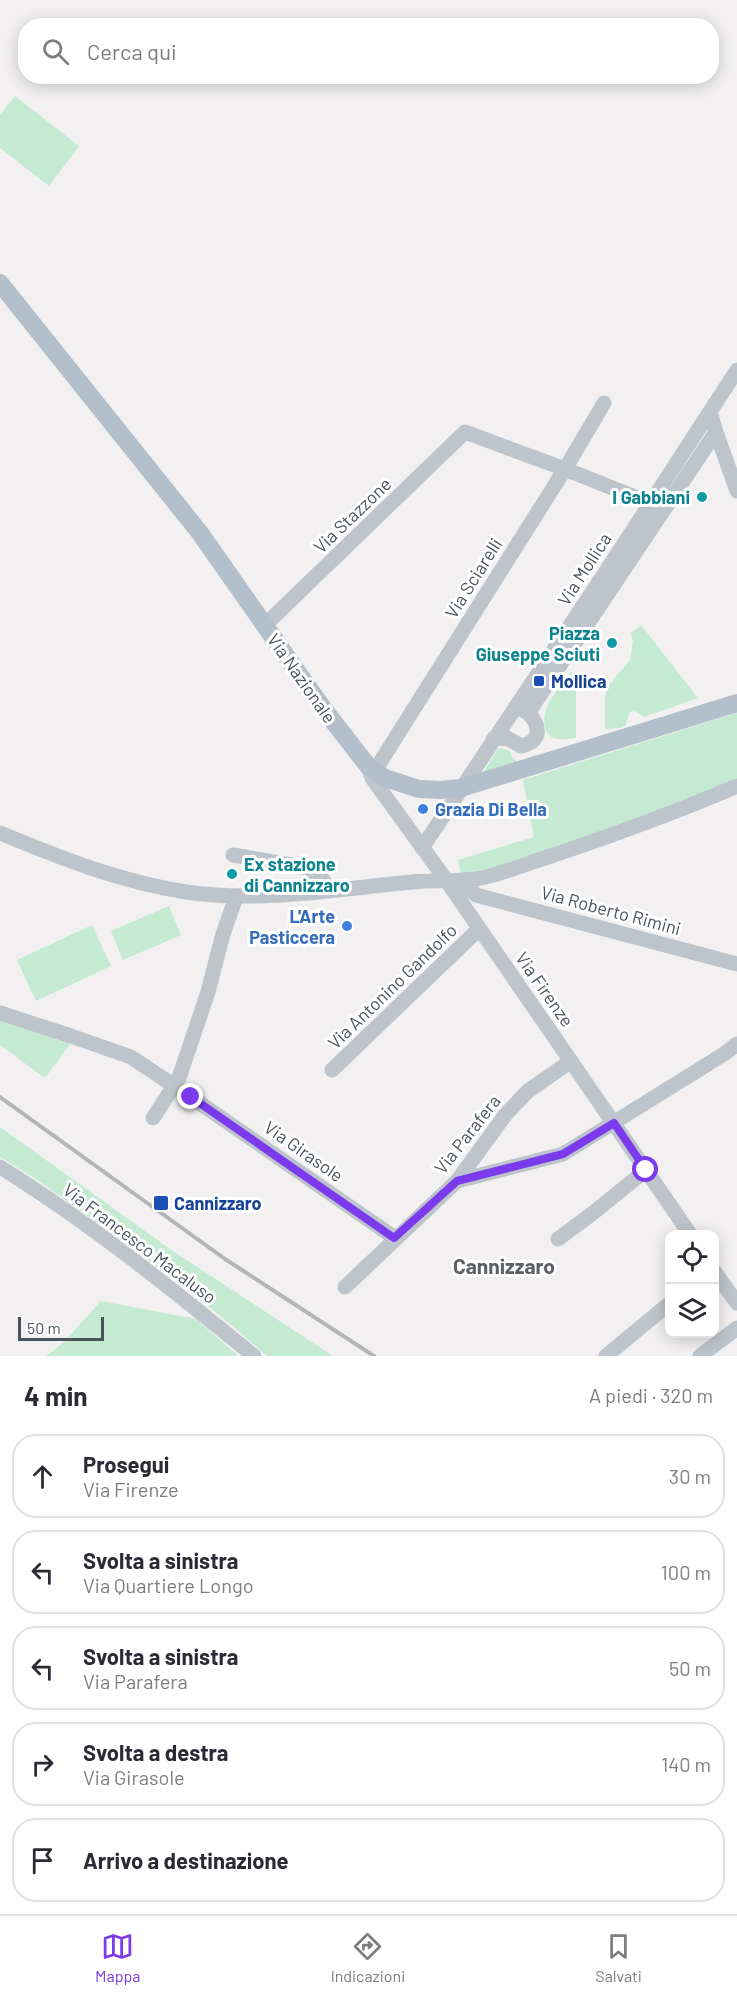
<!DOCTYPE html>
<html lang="it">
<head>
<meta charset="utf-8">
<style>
  body { margin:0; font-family:Barlow,sans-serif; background:#f7f7f7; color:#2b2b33 }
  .controls { position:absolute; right:18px; bottom:18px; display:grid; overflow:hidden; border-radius:12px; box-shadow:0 3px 15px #0003 }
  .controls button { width:54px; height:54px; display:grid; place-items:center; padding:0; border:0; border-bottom:2px solid #e1e1e2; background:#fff; color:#2b2b33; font:30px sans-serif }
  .scale { position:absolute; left:18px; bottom:15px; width:86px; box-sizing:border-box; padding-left:6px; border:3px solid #4a535b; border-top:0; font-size:16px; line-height:21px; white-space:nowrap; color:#4a535b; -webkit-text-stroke:4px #fff; paint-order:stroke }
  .stop { position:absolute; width:18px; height:18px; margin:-14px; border:4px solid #7c3aed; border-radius:50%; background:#fff }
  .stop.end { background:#7c3aed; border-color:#fff; box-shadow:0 2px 6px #0008 }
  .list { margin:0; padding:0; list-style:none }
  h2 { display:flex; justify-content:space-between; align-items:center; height:78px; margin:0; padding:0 24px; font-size:26px }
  h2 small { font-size:20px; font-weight:400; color:#7c7c81 }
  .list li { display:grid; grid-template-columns:39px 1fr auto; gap:18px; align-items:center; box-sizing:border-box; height:84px; margin:0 12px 12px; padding:0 12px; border:2px solid #e1e1e2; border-radius:24px }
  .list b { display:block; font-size:22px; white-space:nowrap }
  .list p { margin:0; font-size:20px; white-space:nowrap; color:#7c7c81 }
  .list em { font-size:20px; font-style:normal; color:#7c7c81 }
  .icon { flex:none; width:33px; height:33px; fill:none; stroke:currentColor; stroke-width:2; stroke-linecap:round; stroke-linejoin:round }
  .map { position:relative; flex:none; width:737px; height:1356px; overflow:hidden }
  .search { position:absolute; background:#fff; box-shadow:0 3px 15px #0003; left:18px; right:18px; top:18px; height:66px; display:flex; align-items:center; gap:15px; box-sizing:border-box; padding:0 21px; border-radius:24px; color:#7c7c81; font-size:22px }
  .sheet { height:558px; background:#fff }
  nav { display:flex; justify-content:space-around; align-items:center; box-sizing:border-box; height:84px; border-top:2px solid #e1e1e2; background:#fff; font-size:16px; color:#7c7c81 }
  nav a { display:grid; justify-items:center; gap:3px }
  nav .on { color:#7c3aed }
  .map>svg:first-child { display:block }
  .green { fill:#c4ead2 }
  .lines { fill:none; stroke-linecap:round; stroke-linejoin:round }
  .minor { stroke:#bdc4cb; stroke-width:15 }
  .major { stroke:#b3c0cb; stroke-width:18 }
  .rail { stroke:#b3b5b9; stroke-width:4 }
  .route { stroke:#7c3aed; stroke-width:8 }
  .culture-dot { fill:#0f9aa8; stroke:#fff; stroke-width:2 }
  .transit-dot { fill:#1a4fb4; stroke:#fff; stroke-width:2 }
  .shop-dot { fill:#3f7fe0; stroke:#fff; stroke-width:2 }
  .labels { text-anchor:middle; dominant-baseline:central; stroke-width:6; stroke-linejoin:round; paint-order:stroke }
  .culture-label { font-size:18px; font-weight:bold; fill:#0d838f; stroke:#fff; text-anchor:end }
  .street-label { font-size:18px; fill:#4a535b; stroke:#fff }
  .transit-label { font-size:18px; font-weight:bold; fill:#164399; stroke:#fff; text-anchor:start }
  .shop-label { font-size:18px; font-weight:bold; fill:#366cbe; stroke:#fff; text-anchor:start }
  .quarter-label { font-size:21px; font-weight:bold; fill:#5d6064; stroke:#fff }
</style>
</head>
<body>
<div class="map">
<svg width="737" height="1356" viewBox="0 0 737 1356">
  <rect width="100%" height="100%" fill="#f2f0f0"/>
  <!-- green -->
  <path class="green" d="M15,96L79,146L49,186L0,148V115Z
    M641,625L698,698L644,717L635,711L630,712L625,726L620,728L605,729V698L608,686L630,660L633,641L631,633Z
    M574,672L579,676L576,691V738C564,739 548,743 545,727C541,706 558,689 570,673Z
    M737,713V780L709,792L516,863L461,874L458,860L534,837L523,780Z
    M502,748L510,751L512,757L521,765L481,776L497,750Z
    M169,906L181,935L123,960L111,931Z
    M92,925L111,966L36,1001L17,960Z
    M0,1021L3,1022L70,1044L45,1078L0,1045Z
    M0,1127L170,1249L333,1356H267C222,1315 173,1279 124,1243C83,1213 44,1182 0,1157Z
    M101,1301L196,1319L238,1356H46L63,1343Z"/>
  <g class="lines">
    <!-- minor -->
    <path class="minor" d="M716,432L737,491
      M265,625L465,432L565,469L650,503
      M516,706L528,713L716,432L710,412
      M493,739L507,738L521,746C542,741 541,726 528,713
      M368,766L372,778L446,880L690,1234
      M374,772L565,469L604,403
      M0,833C60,858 121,882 186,892C261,903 337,889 412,882C437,879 461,883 485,877C508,872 531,862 554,855C616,834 677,812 737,786
      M422,848L605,573L737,370
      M233,855L309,868L324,881L328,891
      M460,881L476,895L737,964
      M0,1013L71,1036L131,1057L191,1097L395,1238
      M332,1070L479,929
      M153,1118L179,1078L208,992L223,934L236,897
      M0,1167C90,1223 172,1289 254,1356
      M457,1181L563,1154L724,1054L737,1044
      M558,1239L593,1213L646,1170
      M714,1271L737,1303
      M345,1287L457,1181L506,1114L528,1091L571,1061
      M606,1356L670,1303
      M700,1356L737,1328"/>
    <!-- major -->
    <path class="major" d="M0,283L200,533L322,707L368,766L385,778L419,789L441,790L461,788L737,703"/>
    <!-- rail -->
    <path class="rail" d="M0,1097L225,1259L374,1356"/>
  </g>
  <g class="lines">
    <!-- route -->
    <path class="route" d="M191,1097L394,1238L457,1181L563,1154L614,1123L646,1170"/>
  </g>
  <!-- markers -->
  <g class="culture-dot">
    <circle cx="702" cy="497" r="6"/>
    <circle cx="612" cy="643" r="6"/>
    <circle cx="232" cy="874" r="6"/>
  </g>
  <g class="transit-dot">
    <rect x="533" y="675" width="12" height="12" rx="3"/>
    <rect x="153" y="1195" width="16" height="16" rx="3"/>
  </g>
  <g class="shop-dot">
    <circle cx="423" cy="809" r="6"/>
    <circle cx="347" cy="926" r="6"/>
  </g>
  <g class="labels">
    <!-- culture labels -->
    <g class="culture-label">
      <text x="690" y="497">I Gabbiani</text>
      <text x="600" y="633">Piazza<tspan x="600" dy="21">Giuseppe Sciuti</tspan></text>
      <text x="244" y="864" text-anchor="start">Ex stazione<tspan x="244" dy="21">di Cannizzaro</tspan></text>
    </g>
    <!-- street labels -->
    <g class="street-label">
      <text transform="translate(352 515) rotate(-44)">Via Stazzone</text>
      <text transform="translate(584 569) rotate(-57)">Via Mollica</text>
      <text transform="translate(473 578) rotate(-58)">Via Sciarelli</text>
      <text transform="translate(302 678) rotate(55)">Via Nazionale</text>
      <text transform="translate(611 910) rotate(15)">Via Roberto Rimini</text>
      <text transform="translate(392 986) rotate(-44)">Via Antonino Gandolfo</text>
      <text transform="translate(545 989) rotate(55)">Via Firenze</text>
      <text transform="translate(467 1134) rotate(-52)">Via Parafera</text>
      <text transform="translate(304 1151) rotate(35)">Via Girasole</text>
      <text transform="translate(140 1243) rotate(37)">Via Francesco Macaluso</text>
    </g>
    <!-- transit labels -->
    <g class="transit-label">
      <text x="551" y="681">Mollica</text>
      <text x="174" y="1203">Cannizzaro</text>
    </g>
    <!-- shop labels -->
    <g class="shop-label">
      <text x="435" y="809">Grazia Di Bella</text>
      <text x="335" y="916" text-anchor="end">L'Arte<tspan x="335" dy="21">Pasticcera</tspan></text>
    </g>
    <!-- quarter labels -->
    <g class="quarter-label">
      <text x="504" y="1265">Cannizzaro</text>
    </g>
  </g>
</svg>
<div class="controls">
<button><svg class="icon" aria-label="locate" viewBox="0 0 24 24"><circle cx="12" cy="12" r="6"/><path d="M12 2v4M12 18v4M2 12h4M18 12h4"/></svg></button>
<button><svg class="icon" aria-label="layers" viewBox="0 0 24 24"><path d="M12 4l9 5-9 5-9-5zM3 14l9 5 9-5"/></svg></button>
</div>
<div class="scale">50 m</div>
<div class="stop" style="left:646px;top:1170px"></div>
<div class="stop end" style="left:191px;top:1097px"></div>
<div class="search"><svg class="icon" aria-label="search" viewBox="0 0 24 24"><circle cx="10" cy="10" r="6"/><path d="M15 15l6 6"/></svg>Cerca qui</div>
</div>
<section class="sheet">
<h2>4 min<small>A piedi · 320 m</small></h2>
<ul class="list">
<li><svg class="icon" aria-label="ahead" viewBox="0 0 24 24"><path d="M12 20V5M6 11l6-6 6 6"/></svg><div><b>Prosegui</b><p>Via Firenze</p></div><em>30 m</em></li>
<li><svg class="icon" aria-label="left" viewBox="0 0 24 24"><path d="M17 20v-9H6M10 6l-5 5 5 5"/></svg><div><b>Svolta a sinistra</b><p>Via Quartiere Longo</p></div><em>100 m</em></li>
<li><svg class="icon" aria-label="left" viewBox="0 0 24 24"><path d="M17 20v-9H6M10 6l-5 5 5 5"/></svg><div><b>Svolta a sinistra</b><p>Via Parafera</p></div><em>50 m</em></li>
<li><svg class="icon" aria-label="right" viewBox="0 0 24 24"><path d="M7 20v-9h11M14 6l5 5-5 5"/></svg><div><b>Svolta a destra</b><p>Via Girasole</p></div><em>140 m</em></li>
<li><svg class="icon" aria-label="arrive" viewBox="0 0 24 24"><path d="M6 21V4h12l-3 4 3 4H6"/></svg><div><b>Arrivo a destinazione</b></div></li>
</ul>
</section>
<nav>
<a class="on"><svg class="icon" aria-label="map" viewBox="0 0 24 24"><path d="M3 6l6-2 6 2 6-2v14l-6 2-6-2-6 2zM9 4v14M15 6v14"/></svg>Mappa</a>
<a><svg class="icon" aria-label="directions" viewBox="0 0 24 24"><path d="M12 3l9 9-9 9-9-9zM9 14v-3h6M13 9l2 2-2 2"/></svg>Indicazioni</a>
<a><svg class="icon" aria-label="saved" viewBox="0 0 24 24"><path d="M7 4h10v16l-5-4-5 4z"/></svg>Salvati</a>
</nav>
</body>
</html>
